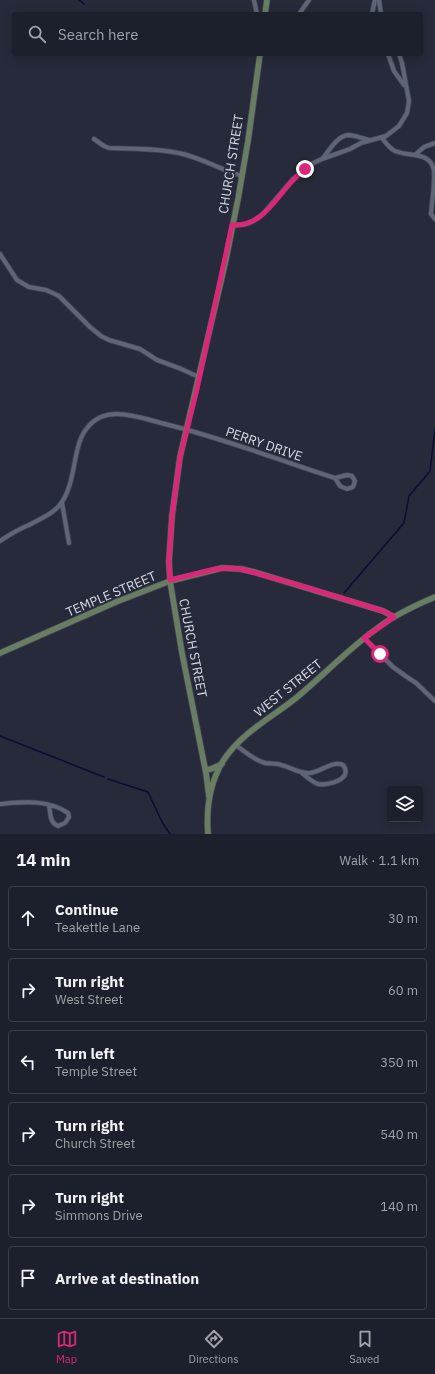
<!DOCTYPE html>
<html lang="en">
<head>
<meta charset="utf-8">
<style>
  body { margin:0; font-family:"IBM Plex Sans",sans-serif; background:#252834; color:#f1f3f6 }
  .controls { position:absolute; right:12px; bottom:12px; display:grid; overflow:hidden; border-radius:4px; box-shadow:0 2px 10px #0003 }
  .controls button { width:36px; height:36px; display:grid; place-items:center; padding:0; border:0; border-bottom:1px solid #3a3e48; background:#1c202c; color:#f1f3f6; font:20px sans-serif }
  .stop { position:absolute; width:12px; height:12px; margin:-9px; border:3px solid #db2777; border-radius:50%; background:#fff }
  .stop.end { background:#db2777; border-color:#fff; box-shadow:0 1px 4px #0008 }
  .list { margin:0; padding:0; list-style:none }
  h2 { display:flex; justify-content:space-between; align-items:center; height:52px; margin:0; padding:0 16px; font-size:17px }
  h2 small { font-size:13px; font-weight:400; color:#a0a3a9 }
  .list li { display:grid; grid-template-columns:26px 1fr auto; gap:12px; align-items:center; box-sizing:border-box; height:64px; margin:0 8px 8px; padding:0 8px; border:1px solid #3a3e48; border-radius:4px }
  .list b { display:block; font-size:15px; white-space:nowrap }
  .list p { margin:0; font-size:13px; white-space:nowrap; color:#a0a3a9 }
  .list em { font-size:13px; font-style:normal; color:#a0a3a9 }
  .icon { flex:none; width:22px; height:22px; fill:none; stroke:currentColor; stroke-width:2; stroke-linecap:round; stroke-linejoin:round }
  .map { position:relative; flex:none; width:435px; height:834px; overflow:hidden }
  .search { position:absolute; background:#1c202c; box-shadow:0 2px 10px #0003; left:12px; right:12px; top:12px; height:44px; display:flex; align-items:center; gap:10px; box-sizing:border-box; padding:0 14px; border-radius:4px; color:#a0a3a9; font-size:15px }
  .sheet { height:484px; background:#1c202c }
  nav { display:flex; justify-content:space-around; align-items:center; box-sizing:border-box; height:56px; border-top:1px solid #3a3e48; background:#1c202c; font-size:11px; color:#a0a3a9 }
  nav a { display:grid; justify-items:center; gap:2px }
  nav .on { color:#db2777 }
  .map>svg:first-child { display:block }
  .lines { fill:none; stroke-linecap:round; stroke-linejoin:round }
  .stream { stroke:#0a0e33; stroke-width:1.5 }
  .minor-casing { stroke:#434754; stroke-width:5.5 }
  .secondary-casing { stroke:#434754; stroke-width:7 }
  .minor { stroke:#5f6577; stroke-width:4 }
  .secondary { stroke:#697d63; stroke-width:5.5 }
  .route { stroke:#db2777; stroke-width:5 }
  .labels { text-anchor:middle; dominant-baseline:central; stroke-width:3.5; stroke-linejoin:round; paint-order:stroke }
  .street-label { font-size:13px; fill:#d7dae5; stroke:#262a3b }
</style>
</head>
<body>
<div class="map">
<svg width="435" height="834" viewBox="0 0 435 834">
  <rect width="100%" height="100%" fill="#262a3b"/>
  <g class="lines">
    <!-- stream -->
    <path class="stream" d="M79,0L84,4
      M344,593L404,523L409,496L430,471L435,429
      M0,736L104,777
      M108,779L148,792L162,822L170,834"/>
    <defs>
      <path id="minor" d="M254,0L257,14
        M379,0L381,14
        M299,14L309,0
        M372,14L375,0
        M388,54L394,71L404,85
        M382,138C386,143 389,148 395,151C409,157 431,151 434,171C435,184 432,200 431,214L435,219
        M94,139L104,146L109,148C133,149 159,148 183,154C203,159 222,170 242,176
        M415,155L424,147L435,143
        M323,158C329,151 337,136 348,135C355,135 363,139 370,140
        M233,225C244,226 252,223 262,215L293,179L311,164L322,159L350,149L361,143L386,136L399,126L407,113L409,101L402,63L399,54
        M0,254L17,280L29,287L46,290L59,296L90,327L101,336L109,340L140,349L157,360L179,368L199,377
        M347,475L352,476L355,481L353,487L347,489L340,486L335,478Z
        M62,503L69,543
        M0,541C9,535 19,529 29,525C40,519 51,515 59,506C78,483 71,445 88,427C95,418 106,414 117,414C133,414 149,420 165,424C223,438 278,460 335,478
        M364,638L393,667L407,677L416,683L435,701
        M236,745C245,752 254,760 265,763C270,764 276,763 281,765C291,767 299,774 310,773C320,772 334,760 343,765C354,779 328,786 318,784C312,782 307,777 302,773
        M0,804C23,802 48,799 68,813L69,817L65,823L58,826C49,822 51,814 49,806"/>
      <path id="secondary" d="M265,14L267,0
        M0,653L116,602L170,581L222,568L241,569L254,572L383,611L394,617
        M206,770L211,769L222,764
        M209,797L206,773L182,653L170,581L169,561L172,516L180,457L225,264L238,199L248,141L260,54
        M208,834C206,808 209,784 223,761C241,733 271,718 296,698C324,675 349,648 379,627C396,614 416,605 435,597"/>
    </defs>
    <!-- minor casing -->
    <use href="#minor" class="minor-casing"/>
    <!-- secondary casing -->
    <use href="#secondary" class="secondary-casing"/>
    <!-- minor -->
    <use href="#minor" class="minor"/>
    <!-- secondary -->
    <use href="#secondary" class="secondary"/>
  </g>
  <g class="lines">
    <!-- route -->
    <path class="route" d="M305,169C299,175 292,180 287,187C272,205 258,227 232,225L197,389L180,457L172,516L169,561L170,580L216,569L230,568L241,569L295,584L383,611L394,617L364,638L380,654"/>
  </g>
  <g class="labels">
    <!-- street labels -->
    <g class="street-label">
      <text transform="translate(231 164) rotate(-81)">CHURCH STREET</text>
      <text transform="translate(264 444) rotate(19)">PERRY DRIVE</text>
      <text transform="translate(111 594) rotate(-23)">TEMPLE STREET</text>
      <text transform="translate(193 648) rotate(79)">CHURCH STREET</text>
      <text transform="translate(288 688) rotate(-39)">WEST STREET</text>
    </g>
  </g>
</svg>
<div class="controls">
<button><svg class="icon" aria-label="layers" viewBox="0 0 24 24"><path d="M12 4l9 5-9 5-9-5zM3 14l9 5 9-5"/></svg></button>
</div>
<div class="stop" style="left:380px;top:654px"></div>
<div class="stop end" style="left:305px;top:169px"></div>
<div class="search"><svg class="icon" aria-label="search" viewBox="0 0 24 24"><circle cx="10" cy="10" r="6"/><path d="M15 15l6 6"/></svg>Search here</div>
</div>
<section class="sheet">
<h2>14 min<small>Walk · 1.1 km</small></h2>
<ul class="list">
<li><svg class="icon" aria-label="ahead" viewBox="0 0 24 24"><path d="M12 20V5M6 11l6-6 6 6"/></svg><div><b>Continue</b><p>Teakettle Lane</p></div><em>30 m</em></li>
<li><svg class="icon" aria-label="right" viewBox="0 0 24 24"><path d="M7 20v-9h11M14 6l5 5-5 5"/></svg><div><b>Turn right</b><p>West Street</p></div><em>60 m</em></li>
<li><svg class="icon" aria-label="left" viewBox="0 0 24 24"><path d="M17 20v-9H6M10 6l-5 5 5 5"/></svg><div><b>Turn left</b><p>Temple Street</p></div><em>350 m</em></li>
<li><svg class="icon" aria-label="right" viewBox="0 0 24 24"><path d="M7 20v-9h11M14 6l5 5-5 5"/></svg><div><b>Turn right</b><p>Church Street</p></div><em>540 m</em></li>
<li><svg class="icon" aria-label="right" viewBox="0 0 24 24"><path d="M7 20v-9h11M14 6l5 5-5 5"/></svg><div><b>Turn right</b><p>Simmons Drive</p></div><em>140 m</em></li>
<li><svg class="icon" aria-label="arrive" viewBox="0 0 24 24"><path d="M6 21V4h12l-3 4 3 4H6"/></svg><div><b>Arrive at destination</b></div></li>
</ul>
</section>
<nav>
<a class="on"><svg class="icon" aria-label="map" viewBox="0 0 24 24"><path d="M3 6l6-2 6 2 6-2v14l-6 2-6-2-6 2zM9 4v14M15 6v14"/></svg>Map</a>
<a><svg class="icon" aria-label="directions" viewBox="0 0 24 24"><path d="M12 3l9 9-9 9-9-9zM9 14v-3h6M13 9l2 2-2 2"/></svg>Directions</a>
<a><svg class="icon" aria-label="saved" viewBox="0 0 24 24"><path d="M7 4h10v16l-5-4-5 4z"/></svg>Saved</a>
</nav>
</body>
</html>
